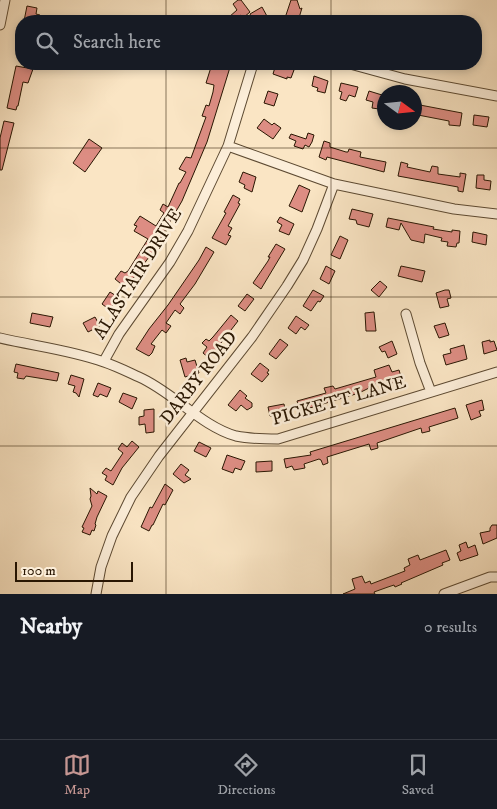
<!DOCTYPE html>
<html lang="en">
<head>
<meta charset="utf-8">
<style>
  body { margin:0; font-family:"IM FELL DW Pica",serif; background:#242831; color:#f1f3f6 }
  .compass { position:absolute; left:377px; top:85px; width:45px; height:45px; border-radius:50%; background:#171b24; box-shadow:0 2px 8px #0003; rotate:105deg }
  .scale { position:absolute; left:15px; bottom:12px; width:118px; box-sizing:border-box; padding-left:5px; border:2px solid #291602; border-top:0; font-size:14px; line-height:18px; white-space:nowrap; color:#291602; -webkit-text-stroke:4px #fceed9; paint-order:stroke }
  .list { margin:0; padding:0; list-style:none }
  h2 { display:flex; justify-content:space-between; align-items:center; height:65px; margin:0; padding:0 20px; font-size:21px }
  h2 small { font-size:16px; font-weight:400; color:#9ea1a6 }
  .icon { flex:none; width:28px; height:28px; fill:none; stroke:currentColor; stroke-width:2; stroke-linecap:round; stroke-linejoin:round }
  .map { position:relative; flex:none; width:497px; height:594px; overflow:hidden }
  .search { position:absolute; background:#171b24; box-shadow:0 2px 8px #0003; left:15px; right:15px; top:15px; height:55px; display:flex; align-items:center; gap:12px; box-sizing:border-box; padding:0 18px; border-radius:20px; color:#9ea1a6; font-size:19px }
  .sheet { height:145px; background:#171b24 }
  nav { display:flex; justify-content:space-around; align-items:center; box-sizing:border-box; height:70px; border-top:1px solid #363941; background:#171b24; font-size:14px; color:#9ea1a6 }
  nav a { display:grid; justify-items:center; gap:2px }
  nav .on { color:#c59692 }
  .map>svg:first-child { display:block }
  .building { fill:#dd8d83; stroke:#291602 }
  .lines { fill:none; stroke-linecap:round; stroke-linejoin:round }
  .minor-casing { stroke:#5d4a32; stroke-width:11 }
  .minor { stroke:#fceed9; stroke-width:9 }
  .grid { fill:none; stroke:#291602; stroke-width:1; stroke-opacity:0.55 }
  .labels { text-anchor:middle; dominant-baseline:central; stroke-width:5; stroke-linejoin:round; paint-order:stroke }
  .street-label { font-size:18px; fill:#291602; stroke:#fceed9 }
</style>
</head>
<body>
<div class="map">
<svg width="497" height="594" viewBox="0 0 497 594">
  <rect width="100%" height="100%" fill="#fae5c4"/>
  <filter id="stains"><feTurbulence type="fractalNoise" baseFrequency=".004" numOctaves="4"/><feColorMatrix values="0 0 0 0 .2 0 0 0 0 .09 0 0 0 0 .02 0 0 0 .5 -.17"/></filter>
  <radialGradient id="worn" r=".72"><stop offset=".6" stop-color="#630" stop-opacity="0"/><stop offset="1" stop-color="#630" stop-opacity=".3"/></radialGradient>
  <!-- building -->
  <path class="building" d="M238,0H241L250,12L243,18L241,15L233,21L229,17L237,10L233,4Z
    M291,0H297L300,9L302,8L298,21H284Z
    M27,6L37,8L36,14L40,15L38,21H24Z
    M262,7L268,18L263,21H253L250,14Z
    M212,64L219,67L220,64H231L207,142L182,201L152,253L126,288L115,279L121,271L125,273L128,271L148,239L134,231L137,226L134,225L140,216L156,226L164,213L160,210L163,204L168,207L179,183H180L186,172L179,169L186,157L191,158L206,117L202,116L206,105L209,106L213,92L214,85L206,83Z
    M276,64L294,70L291,78L287,77V79L273,74Z
    M16,66L33,69L28,83L23,82L18,106H17L16,110L7,108Z
    M314,76L328,81L325,93L317,91L318,88L312,86Z
    M341,83L358,87L355,97L349,95L346,101L340,99L342,92L339,91Z
    M268,91L278,94L274,106L264,103Z
    M369,91L382,95L379,109L372,108L373,102L366,100Z
    M420,105L462,113L460,126L449,125V121L418,115Z
    M474,115L489,117L487,127L473,125Z
    M264,119L272,125L274,123L281,128L273,139L257,128Z
    M4,121L14,123L2,170H0V138Z
    M308,133L314,135L312,142L309,147L305,145L303,149L294,146L296,141L289,138L291,134L306,139Z
    M89,139L102,148L85,172L73,163Z
    M324,141L330,143V147L346,152H348L349,149L361,152L360,157L386,162L384,172L327,157L326,160L319,157Z
    M401,162L408,164L407,167L430,172L432,166L438,167V174L460,177V173L466,174L463,192L458,191V187L398,176Z
    M243,172L256,177L252,192L244,188L245,185L239,182Z
    M477,175H484V180L491,181L490,190L476,188Z
    M299,185L310,190L302,212L289,206Z
    M233,195L240,199L238,203L240,204L228,226L232,228L228,235L231,236L226,245L212,238L226,213L224,212Z
    M352,209L373,214L369,227L357,224L356,220L349,219Z
    M280,217L294,224L289,235L279,231L282,225L277,222Z
    M388,218L434,227L433,229L452,232V230L460,231L459,243H457L456,247L447,246L448,242L441,241L442,238L425,234L424,243L411,240L401,223L399,230L386,227Z
    M473,232L487,235L486,245L472,242Z
    M340,236L348,240L340,259L331,255Z
    M276,244L285,249L261,289L253,283L268,261L270,257H268Z
    M206,247L214,252L195,284L180,304L184,308L180,314L175,310L166,323L171,326L166,333L162,330L151,344L155,346L152,353L149,356L145,354L136,349L149,329L168,305L199,260Z
    M326,266L335,271L329,284L320,279Z
    M401,266L425,271L422,282L398,276Z
    M380,281L387,287L379,297L371,290Z
    M313,290L324,296L320,302L318,301L311,311L303,306Z
    M445,290H449L451,298L447,299L449,306L440,308L436,293Z
    M110,292L118,297L110,310L102,304Z
    M247,294L254,299L245,311L238,306Z
    M374,312L376,331H366L365,313Z
    M32,313L53,317L50,327L30,323Z
    M231,315L238,321L217,348L221,351L218,356L214,353L209,358L203,353L207,347L202,343L206,339L209,341L213,337Z
    M296,316L309,325L305,330L301,327L296,334L288,328Z
    M95,317L100,326L88,332L83,323Z
    M445,323L449,335L439,338L434,326Z
    M280,339L288,345L276,359L269,354Z
    M490,340V342L494,341L497,350L484,354L482,342Z
    M392,341L397,354L388,358L385,351L382,352L379,347Z
    M464,345L467,359L446,365L443,355L451,353L450,349Z
    M186,358L187,362L195,360L199,373L185,377L180,360Z
    M260,363L269,370L267,373L269,374L262,382L251,374Z
    M16,364L59,373L57,381L26,376L24,379L17,378L18,373L14,372Z
    M389,365L392,372L399,370L402,380L389,384L388,380L369,386V388L359,393L300,411L297,401L326,393L324,388L333,386L335,389L376,377L374,370Z
    M71,375L84,379L79,397L76,393L73,392L75,386L68,384Z
    M98,383L111,388L107,397L100,394L98,397L93,395Z
    M240,390L247,396L245,398L252,403V407L247,410L241,405L236,411L228,405Z
    M123,393L137,398L132,409L119,402Z
    M482,400L484,410L479,411L481,416L471,420L466,405Z
    M284,404L286,415L270,416L268,407Z
    M455,408L458,418L429,427L430,431L422,433L421,428L377,443L378,448L371,450L369,444L327,457L328,463L323,465L321,460L319,459L304,464L305,468L294,470L292,466L286,468L284,459L311,455L310,452Z
    M154,409V432L146,433L145,424L139,425V417L144,416V410Z
    M132,441L139,447L122,468L113,485L105,480L107,476L102,473L106,468L111,471L123,453L118,449L122,443L127,447Z
    M199,442L211,448L206,457L194,451Z
    M227,455L245,461L241,470L235,468L233,473L222,469Z
    M272,461V471L256,472V462Z
    M181,464L189,470L185,475L191,479L184,483L173,474Z
    M165,484L173,490L165,505L163,504L153,525H152L149,531L141,527L150,507L152,508Z
    M90,488L97,494L98,491L107,496L97,517L95,524L96,525L94,531L92,530L90,535L82,532L84,528L82,527L92,506L90,499L91,496Z
    M492,525H497V538L483,544L480,533L490,531V528Z
    M466,542L468,548L475,545L478,555L460,561L457,553L461,551L459,545Z
    M446,550L450,560L442,563L443,565L401,583L402,584L395,587L394,585L388,587L374,592L375,594H343L355,589L352,579L362,576L365,583L370,581L371,584L405,571L404,568L410,565L408,559L418,555L420,560Z"/>
  <g class="lines">
    <defs>
      <path id="minor" d="M0,25L5,0
        M350,64L405,79L497,96
        M228,146L334,184L454,209L497,214
        M406,314L420,363L431,392
        M0,338C34,346 71,350 104,362C116,366 128,372 139,377C173,392 201,426 236,436C250,439 264,439 278,439L497,372
        M104,361L119,334L170,262L188,231L228,146L253,64
        M96,594L101,567L112,536L131,497L159,456L252,337L287,286L303,260L317,229L334,184
        M444,594L490,577H497"/>
    </defs>
    <!-- minor casing -->
    <use href="#minor" class="minor-casing"/>
    <!-- minor -->
    <use href="#minor" class="minor"/>
  </g>
  <!-- grid -->
  <path class="grid" d="M166,0V21M331,0V21M166,64V594M331,64V594M0,148H497M0,297H497M0,446H497"/>
  <g class="labels">
    <!-- street labels -->
    <g class="street-label">
      <text transform="translate(138 274) rotate(-58)">ALASTAIR DRIVE</text>
      <text transform="translate(199 378) rotate(-52)">DARBY ROAD</text>
      <text transform="translate(339 401) rotate(-16)">PICKETT LANE</text>
    </g>
  </g>
  <rect width="100%" height="100%" filter="url(#stains)"/>
  <rect width="100%" height="100%" fill="url(#worn)"/>
</svg>
<svg class="compass" viewBox="-18 -18 36 36"><path d="M0-13l5 13h-10z" fill="#e53935"/><path d="M0 13l5-13h-10z" fill="#9ea1a6"/></svg>
<div class="scale">100 m</div>
<div class="search"><svg class="icon" aria-label="search" viewBox="0 0 24 24"><circle cx="10" cy="10" r="6"/><path d="M15 15l6 6"/></svg>Search here</div>
</div>
<section class="sheet">
<h2>Nearby<small>0 results</small></h2>
<ul class="list">
</ul>
</section>
<nav>
<a class="on"><svg class="icon" aria-label="map" viewBox="0 0 24 24"><path d="M3 6l6-2 6 2 6-2v14l-6 2-6-2-6 2zM9 4v14M15 6v14"/></svg>Map</a>
<a><svg class="icon" aria-label="directions" viewBox="0 0 24 24"><path d="M12 3l9 9-9 9-9-9zM9 14v-3h6M13 9l2 2-2 2"/></svg>Directions</a>
<a><svg class="icon" aria-label="saved" viewBox="0 0 24 24"><path d="M7 4h10v16l-5-4-5 4z"/></svg>Saved</a>
</nav>
</body>
</html>
